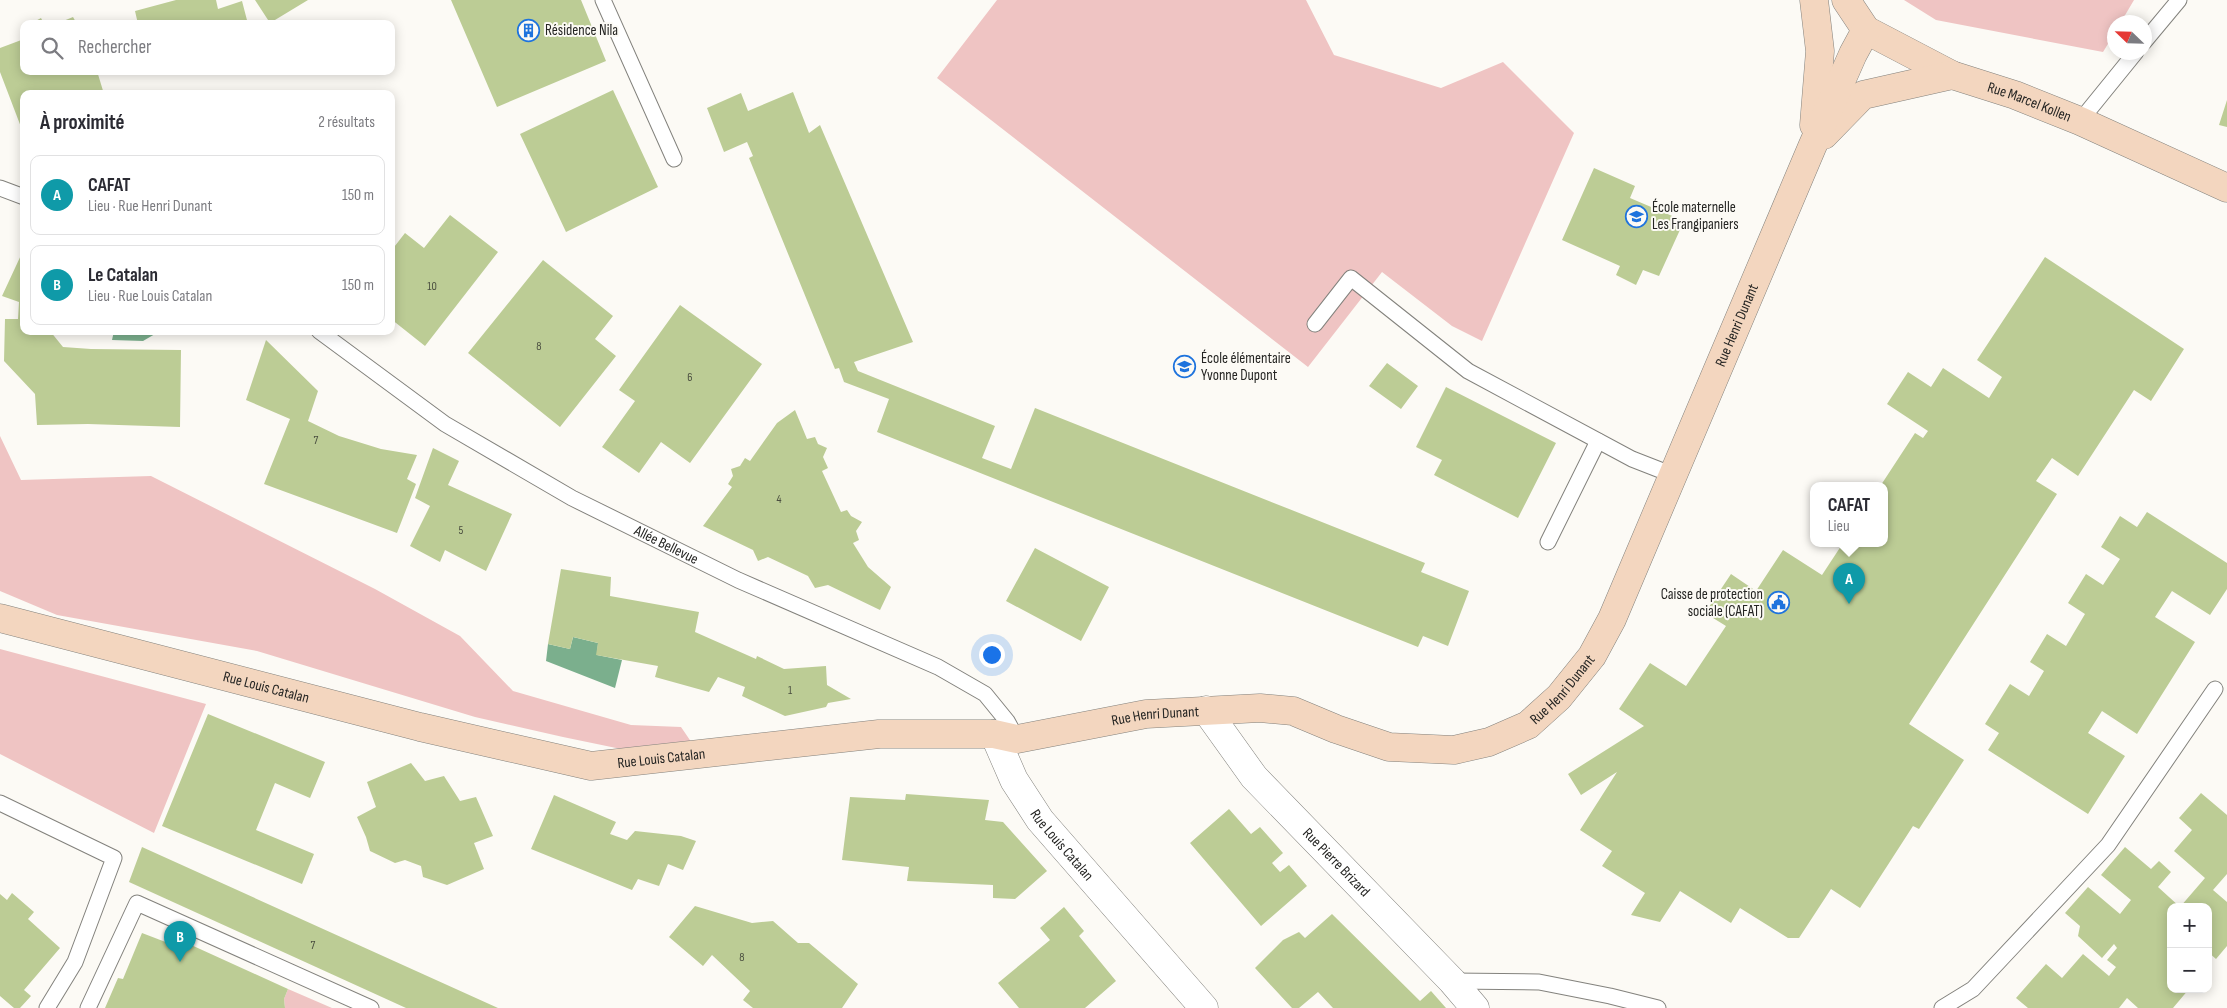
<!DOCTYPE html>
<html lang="fr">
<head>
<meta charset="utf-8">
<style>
  body { margin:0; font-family:"Sofia Sans Condensed",sans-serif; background:#f7f7f7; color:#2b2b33 }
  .controls { position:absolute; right:15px; bottom:15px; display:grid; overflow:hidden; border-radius:10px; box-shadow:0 2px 12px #0003 }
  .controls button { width:45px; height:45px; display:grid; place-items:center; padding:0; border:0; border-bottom:1px solid #e1e1e2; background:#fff; color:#2b2b33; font:25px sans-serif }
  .compass { position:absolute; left:2107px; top:15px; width:45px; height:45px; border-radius:50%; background:#fff; box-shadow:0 2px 12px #0003; rotate:293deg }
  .you { position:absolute; left:991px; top:654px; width:18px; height:18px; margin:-12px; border:4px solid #fff; border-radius:50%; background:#1a73e8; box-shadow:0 0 0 8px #1a73e833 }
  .badge { display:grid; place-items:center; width:32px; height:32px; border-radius:50%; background:#7c3aed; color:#fff; font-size:16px; font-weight:700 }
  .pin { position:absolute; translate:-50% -41px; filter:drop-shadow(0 1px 2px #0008) }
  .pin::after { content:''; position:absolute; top:26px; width:18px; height:15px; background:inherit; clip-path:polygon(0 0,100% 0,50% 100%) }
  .popup { position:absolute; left:1810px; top:482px; width:78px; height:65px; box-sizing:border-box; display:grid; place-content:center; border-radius:10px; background:#fff; filter:drop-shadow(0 1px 4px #0005); font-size:16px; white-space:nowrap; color:#7c7c81 }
  .popup b { font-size:19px; color:#2b2b33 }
  .popup::after { content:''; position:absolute; left:50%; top:100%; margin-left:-10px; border:10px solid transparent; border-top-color:#fff }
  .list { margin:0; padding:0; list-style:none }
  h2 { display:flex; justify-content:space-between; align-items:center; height:65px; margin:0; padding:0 20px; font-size:21px }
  h2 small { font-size:16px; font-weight:400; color:#7c7c81 }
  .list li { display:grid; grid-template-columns:32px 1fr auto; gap:15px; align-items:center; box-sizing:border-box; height:80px; margin:0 10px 10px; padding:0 10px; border:1px solid #e1e1e2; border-radius:10px }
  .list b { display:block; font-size:19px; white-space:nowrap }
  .list p { margin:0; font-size:16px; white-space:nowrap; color:#7c7c81 }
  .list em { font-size:16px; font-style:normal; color:#7c7c81 }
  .icon { flex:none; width:28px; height:28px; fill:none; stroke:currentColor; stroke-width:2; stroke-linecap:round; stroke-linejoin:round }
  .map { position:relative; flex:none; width:2227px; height:1008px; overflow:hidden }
  .search { position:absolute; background:#fff; box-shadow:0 2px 12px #0003; left:20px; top:20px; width:375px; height:55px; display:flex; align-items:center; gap:12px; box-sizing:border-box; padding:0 18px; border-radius:10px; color:#7c7c81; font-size:19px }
  .panel { position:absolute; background:#fff; box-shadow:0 2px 12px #0003; left:20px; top:90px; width:375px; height:245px; border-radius:10px }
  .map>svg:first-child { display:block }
  .green { fill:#efc4c3 }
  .water { fill:#7baf8d }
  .building { fill:#bccc95 }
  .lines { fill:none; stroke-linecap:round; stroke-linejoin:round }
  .lane-casing { stroke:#83827d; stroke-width:17 }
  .street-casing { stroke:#83827d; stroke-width:29 }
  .secondary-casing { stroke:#83827d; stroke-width:29 }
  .lane { stroke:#fff; stroke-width:15 }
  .street { stroke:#fff; stroke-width:28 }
  .secondary { stroke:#f3d6bf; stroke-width:28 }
  .labels { text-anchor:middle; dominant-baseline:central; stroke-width:4; stroke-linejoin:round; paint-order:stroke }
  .number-label { font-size:12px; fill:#4b4f40 }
  .poi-label { font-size:15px; fill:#252523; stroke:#fcfaf5; text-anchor:start }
  .street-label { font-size:15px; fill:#252523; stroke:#fcfaf5 }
</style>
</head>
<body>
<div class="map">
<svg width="2227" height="1008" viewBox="0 0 2227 1008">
  <rect width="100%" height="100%" fill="#fcfaf5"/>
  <!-- green -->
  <path class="green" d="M997,0H1306L1334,55L1441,88L1503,62L1574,133L1482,341L1452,326L1382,272L1308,367L937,78Z
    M1904,0H2134L2121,22H2114V34L2103,52L1936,20Z
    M0,436L21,480L151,476L375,589L460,636L513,691L631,725L681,727L696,749H621L563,737L475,717L257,651L57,615L0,591Z
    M0,649L206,704L154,833L0,754Z
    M288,989L332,1008H285L284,999Z"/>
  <!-- water -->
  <path class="water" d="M114,331H156L155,334L143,341L112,340Z
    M573,637L598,643L597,655L622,660L615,688L546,661L548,644L570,649Z"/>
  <!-- building -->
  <path class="building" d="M176,0H216L218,9L242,1L248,24H138L135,11Z
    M255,0H308L270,23Z
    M451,0H581L606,61L497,107Z
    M73,17L77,24H56Z
    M41,18L44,24H30Z
    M24,39V71H97L104,94H24V126L21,127L0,72V48Z
    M613,90L658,187L566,232L520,134Z
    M793,92L809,133L820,125L913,342L854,362L858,371L995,426L982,458L1011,469L1035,408L1425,563L1421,572L1469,591L1448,646L1423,636L1418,647L877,432L889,399L844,382L839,368L835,369L749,158L753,156L747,142L724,152L707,108L741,93L748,111Z
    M2227,100V127L2219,125Z
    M1594,168L1635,186L1630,198L1684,221L1659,276L1643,270L1636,285L1616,275L1620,266L1562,240Z
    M450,215L498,252L425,346L391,319V251L405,233L424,248Z
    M22,253L24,254V331H50L63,347L91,349L181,350L180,427L88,424L37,425L35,394L4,361L5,319H18L19,302L2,296Z
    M2045,257L2184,349L2151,401L2134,390L2078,476L2052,458L2036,481L2057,494L1909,724L1964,760L1919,829L1913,826L1860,908L1831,889L1799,938H1788L1740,908L1731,923L1680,891L1660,922L1631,915L1645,893L1602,866L1612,851L1580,830L1617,772L1581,795L1568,774L1644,726L1619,709L1650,663L1686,686L1726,626L1705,613L1731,574L1756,591L1783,550L1822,575L1843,543H1884V485H1881L1915,433L1923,438L1928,431L1887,404L1908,372L1931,387L1943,368L1989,398L2002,377L1977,360Z
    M543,260L613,316L595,339L616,356L560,427L468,353Z
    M680,305L762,364L690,463L661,442L639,473L602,447L635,401L619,390Z
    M266,340L318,391L308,421L339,436L381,449L417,455L407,479L416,484L397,533L264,484L290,419L246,400Z
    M1387,363L1418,386L1401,409L1369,386Z
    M1446,387L1556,443L1518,518L1434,475L1442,460L1416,447Z
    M795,410L807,439L815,437L818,444L827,448L823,457L828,468L822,471L841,512L847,510L851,516L862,522L856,531L859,540L853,543L868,567L891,587L880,610L828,585L815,588L808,576L768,557L758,561L753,550L703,526L732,487L728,484L733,476L731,469L740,466L745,458L750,461L777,423Z
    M433,448L459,461L448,485L512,514L486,571L445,550L440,562L410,546L430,506L415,498Z
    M2147,512L2227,563V589L2210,615L2172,591L2155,617L2195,642L2137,734L2102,711L2088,733L2125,756L2088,814L1988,750L1999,733L1985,724L2010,684L2029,696L2044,671L2030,662L2047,634L2066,646L2085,614L2068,603L2086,574L2103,585L2120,559L2101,547L2120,516L2137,527Z
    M1035,548L1109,587L1081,641L1006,601Z
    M561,569L611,577L610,596L699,612L695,632L756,659L757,656L784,669L826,666L827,685L851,699L828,703L826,707L785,716L742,696L745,687L718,677L709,692L655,677L658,666L596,655L598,643L573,637L570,649L548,644Z
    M208,714L325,762L310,798L275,783L256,830L314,854L302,884L162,826Z
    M411,763L425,781L444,776L460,801L476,797L493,836L474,843L484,869L447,885L423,877L421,866L405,860L395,863L370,851L366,837L357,817L376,807L367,782Z
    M2201,793L2227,815V874L2213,890L2227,902V946L2216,959L2208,952V907H2171V965L2169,967L2171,969V989H2189L2173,1008H2138L2127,998L2119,1008H2028L2016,998L2046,964L2062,978L2083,954L2109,976L2116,967L2107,960L2117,948L2114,944L2102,958L2078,936L2080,926L2065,913L2088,887L2120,914L2131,900L2101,875L2125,847L2151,869L2159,861L2171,872L2158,887L2180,907L2205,878L2174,851L2192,830L2179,818Z
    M906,794L989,800L985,820L1003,822L1047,871L1015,899L993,898V885L907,881L909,867L842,860L850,797L905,800Z
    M554,795L616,822L610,834L627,840L635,831L681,836L696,841L683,870L668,864L659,886L638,879L632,890L531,849Z
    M1229,809L1251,834L1260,827L1283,853L1272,863L1280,872L1289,865L1307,886L1261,926L1190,843Z
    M142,847L498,1008H406L129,882Z
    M12,893L34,912L28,919L60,948L24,990L31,996L20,1008H14L0,996V894L7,900Z
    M695,906L752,923L773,921L798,943H809L858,984L842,1008H753L743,1000L750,991L712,955L703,966L669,937Z
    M1064,907L1084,931L1079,936L1116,981L1085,1008H1019L998,983L1050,940L1040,928Z
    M1332,914L1420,1001L1431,991L1446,1008H1333L1318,992L1299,1008H1292L1255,968L1283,940L1299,932L1305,938Z
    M142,933L176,946L178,939L288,989L284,999L285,1008H105L118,978L123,979Z"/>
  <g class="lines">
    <defs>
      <g id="lane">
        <path d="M603,0L674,159"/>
        <path d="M2144,42L2179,0"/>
        <path d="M2080,121L2136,52"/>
        <path d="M0,188L24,197"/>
        <path d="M1315,324L1351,278L1468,371L1632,459L1673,475"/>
        <path id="s1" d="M319,331L445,424L572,498L738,580L938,667L985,694L1007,721L1017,739"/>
        <path d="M1548,542L1598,441"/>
        <path d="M0,803L114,858L75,962L47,1008"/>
        <path d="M1452,981L1539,982L1610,996L1658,1008"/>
        <path d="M88,1008L137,903L371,1008"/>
        <path d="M1942,1008L1973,989L2108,845L2215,689"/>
      </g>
      <g id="street">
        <path id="s2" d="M1206,710L1254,777L1452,981L1475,1008"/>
        <path id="s3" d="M994,734L1014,780L1040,820L1204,1008"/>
      </g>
      <g id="secondary">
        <path id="s4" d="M1846,0L1866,30L1952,75L2015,95L2080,121L2227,188"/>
        <path d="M1814,125L1820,51L1814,0"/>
        <path d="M1824,135L1863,95L1952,75"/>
        <path id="s5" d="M0,618L420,727L591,766L879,734H994L1017,739L1146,714L1260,708L1293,711L1336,729L1389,747L1454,750L1489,742L1528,725L1559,697L1592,656L1612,619L1812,147L1853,54L1866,30"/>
      </g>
    </defs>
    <!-- lane casing -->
    <use href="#lane" class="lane-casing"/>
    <!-- street casing -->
    <use href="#street" class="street-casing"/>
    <!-- secondary casing -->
    <use href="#secondary" class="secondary-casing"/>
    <!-- lane -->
    <use href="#lane" class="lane"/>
    <!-- street -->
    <use href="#street" class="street"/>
    <!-- secondary -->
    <use href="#secondary" class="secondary"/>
  </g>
  <!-- icons -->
  <defs>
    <symbol id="building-ring" viewBox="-11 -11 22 22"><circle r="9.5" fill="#fcfaf5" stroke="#1e73dd" stroke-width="1.5"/><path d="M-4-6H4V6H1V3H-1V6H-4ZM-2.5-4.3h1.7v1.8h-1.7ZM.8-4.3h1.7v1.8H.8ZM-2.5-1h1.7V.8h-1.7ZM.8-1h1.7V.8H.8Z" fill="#1e73dd"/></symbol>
    <symbol id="school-ring" viewBox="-11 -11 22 22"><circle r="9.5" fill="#fcfaf5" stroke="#1e73dd" stroke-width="1.5"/><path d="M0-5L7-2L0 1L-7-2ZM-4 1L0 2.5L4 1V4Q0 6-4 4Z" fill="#1e73dd"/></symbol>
    <symbol id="civic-ring" viewBox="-11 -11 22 22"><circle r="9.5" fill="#fcfaf5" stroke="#1e73dd" stroke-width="1.5"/><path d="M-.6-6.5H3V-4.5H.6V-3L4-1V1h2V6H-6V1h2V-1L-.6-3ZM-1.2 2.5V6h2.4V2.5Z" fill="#1e73dd"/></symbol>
  </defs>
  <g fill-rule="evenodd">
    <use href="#building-ring" x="516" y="18" width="25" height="25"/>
    <use href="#school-ring" x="1624" y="204" width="25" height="25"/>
    <use href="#school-ring" x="1172" y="354" width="25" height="25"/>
    <use href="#civic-ring" x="1766" y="590" width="25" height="25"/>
  </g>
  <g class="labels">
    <!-- number labels -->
    <g class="number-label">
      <text x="432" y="286">10</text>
      <text x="539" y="346">8</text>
      <text x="690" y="377">6</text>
      <text x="316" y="440">7</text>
      <text x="779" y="499">4</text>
      <text x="461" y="530">5</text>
      <text x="790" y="690">1</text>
      <text x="313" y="945">7</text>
      <text x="742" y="957">8</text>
    </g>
    <!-- poi labels -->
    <g class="poi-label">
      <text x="545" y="30">Résidence Nila</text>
      <text x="1652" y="207">École maternelle<tspan x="1652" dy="17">Les Frangipaniers</tspan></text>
      <text x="1201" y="358">École élémentaire<tspan x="1201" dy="17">Yvonne Dupont</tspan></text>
      <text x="1763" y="594" text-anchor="end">Caisse de protection<tspan x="1763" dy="17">sociale (CAFAT)</tspan></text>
    </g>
    <!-- street labels -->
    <g class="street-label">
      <text stroke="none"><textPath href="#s4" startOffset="215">Rue Marcel Kollen</textPath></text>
      <text stroke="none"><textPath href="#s5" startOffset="2018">Rue Henri Dunant</textPath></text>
      <text stroke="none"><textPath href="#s1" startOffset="409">Allée Bellevue</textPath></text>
      <text stroke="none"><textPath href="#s5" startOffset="1612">Rue Henri Dunant</textPath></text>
      <text stroke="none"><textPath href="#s5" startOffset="275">Rue Louis Catalan</textPath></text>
      <text stroke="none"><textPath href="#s5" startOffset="1178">Rue Henri Dunant</textPath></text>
      <text stroke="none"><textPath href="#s5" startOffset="680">Rue Louis Catalan</textPath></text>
      <text stroke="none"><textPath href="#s3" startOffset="131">Rue Louis Catalan</textPath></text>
      <text stroke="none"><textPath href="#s2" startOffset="201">Rue Pierre Brizard</textPath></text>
    </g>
  </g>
</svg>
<div class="controls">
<button>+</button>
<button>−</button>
</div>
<svg class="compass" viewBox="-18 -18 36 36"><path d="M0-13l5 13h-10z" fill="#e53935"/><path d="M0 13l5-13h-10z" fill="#7c7c81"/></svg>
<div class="you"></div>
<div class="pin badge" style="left:1849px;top:604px;background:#0f9aa8">A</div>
<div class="popup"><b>CAFAT</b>Lieu</div>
<div class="pin badge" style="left:180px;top:962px;background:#0f9aa8">B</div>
<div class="search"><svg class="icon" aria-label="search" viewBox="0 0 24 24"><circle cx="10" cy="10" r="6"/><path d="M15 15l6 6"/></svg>Rechercher</div>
<section class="panel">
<h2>À proximité<small>2 résultats</small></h2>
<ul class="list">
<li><span class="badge" style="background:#0f9aa8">A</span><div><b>CAFAT</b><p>Lieu · Rue Henri Dunant</p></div><em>150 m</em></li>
<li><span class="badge" style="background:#0f9aa8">B</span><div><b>Le Catalan</b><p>Lieu · Rue Louis Catalan</p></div><em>150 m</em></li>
</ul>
</section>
</div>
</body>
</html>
